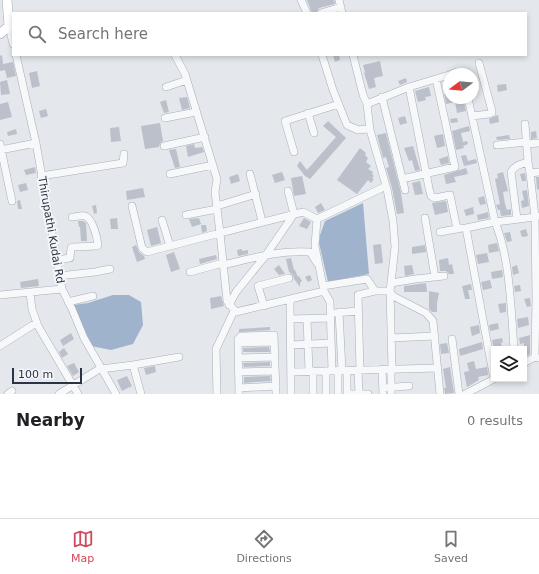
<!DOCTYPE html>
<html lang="en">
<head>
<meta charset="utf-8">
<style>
  body { margin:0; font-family:"DejaVu Sans",sans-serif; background:#f6f6f6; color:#202124 }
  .controls { position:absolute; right:12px; bottom:12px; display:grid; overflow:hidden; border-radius:0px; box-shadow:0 2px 6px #0003 }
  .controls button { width:36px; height:36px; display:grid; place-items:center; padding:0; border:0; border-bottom:1px solid #e0e0e0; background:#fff; color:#202124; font:20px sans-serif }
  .compass { position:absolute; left:443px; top:68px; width:36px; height:36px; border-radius:50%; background:#fff; box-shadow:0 2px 6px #0003; rotate:254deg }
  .scale { position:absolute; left:12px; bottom:10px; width:70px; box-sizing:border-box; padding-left:4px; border:2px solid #2b3445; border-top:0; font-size:11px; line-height:14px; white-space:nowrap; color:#2b3445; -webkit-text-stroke:3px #f4f6f9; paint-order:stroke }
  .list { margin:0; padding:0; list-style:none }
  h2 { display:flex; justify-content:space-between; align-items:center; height:52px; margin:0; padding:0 16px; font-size:17px }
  h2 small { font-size:13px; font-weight:400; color:#757577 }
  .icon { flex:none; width:22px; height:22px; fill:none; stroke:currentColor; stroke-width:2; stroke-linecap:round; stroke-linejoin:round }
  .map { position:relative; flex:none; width:539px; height:394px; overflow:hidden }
  .search { position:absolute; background:#fff; box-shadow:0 2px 6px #0003; left:12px; right:12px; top:12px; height:44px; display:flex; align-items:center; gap:10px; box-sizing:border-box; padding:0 14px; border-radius:0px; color:#757577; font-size:15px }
  .sheet { height:124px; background:#fff }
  nav { display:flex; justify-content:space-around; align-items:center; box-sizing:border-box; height:56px; border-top:1px solid #e0e0e0; background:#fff; font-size:11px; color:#757577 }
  nav a { display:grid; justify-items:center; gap:2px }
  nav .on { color:#d1495b }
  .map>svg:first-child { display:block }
  .water { fill:#9fb4cc }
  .building { fill:#bbc0ca }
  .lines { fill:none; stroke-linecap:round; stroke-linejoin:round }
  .minor-casing { stroke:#a9aeb7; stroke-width:8 }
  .major-casing { stroke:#a3abb8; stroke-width:10 }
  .minor { stroke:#f7f8fa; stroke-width:7 }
  .major { stroke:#fff; stroke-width:9 }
  .labels { text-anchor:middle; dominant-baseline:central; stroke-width:4; stroke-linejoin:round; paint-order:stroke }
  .street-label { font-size:11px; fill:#2b3445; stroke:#f4f6f9 }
</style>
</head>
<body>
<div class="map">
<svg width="539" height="394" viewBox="0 0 539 394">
  <rect width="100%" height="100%" fill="#e4e7ec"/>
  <!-- water -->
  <path class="water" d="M363,203L369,274L328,282L319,243L320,235L325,221Z
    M113,295H129L141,302L143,325L133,344L111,350L91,346L83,332L73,305L88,303Z"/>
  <!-- building -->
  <path class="building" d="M307,0H334L335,4L319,8L316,13H312Z
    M2,55L3,64L13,62L16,76L7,78L5,70L0,71V56Z
    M333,55H339L340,60L335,62Z
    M380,61L383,76L374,78L376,87L369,89L364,73L365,72L363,65Z
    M37,71L40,86L32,88L29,73Z
    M406,78L407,82L400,85L398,81Z
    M7,80L10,94L1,95L0,82Z
    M506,84L507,90L498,92L497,85Z
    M429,87L431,96L425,97L426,100L418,102L415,91Z
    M449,92V98H463L466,111L457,113L455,102L446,104L444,93Z
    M187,97L190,108L182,110L179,98Z
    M166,100L169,112L164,113L160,102Z
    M8,102L12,117L0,120V104Z
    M46,109L48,116L41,118L39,111Z
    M498,115L499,122L490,124L489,119Z
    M405,116L407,123L400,125L398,118Z
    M457,118L458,122L451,123L450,119Z
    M328,121L346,138L310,179L305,176L297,166L300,161L307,170L336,137L323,126Z
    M160,123L163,141L160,143L159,147L145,149L141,126Z
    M469,126L470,131L461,133L463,142L467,141L468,144L463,146L464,148L456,150L452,131Z
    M119,127L121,141L111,142L110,128Z
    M16,129L17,134L8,136L7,132Z
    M536,131L537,138L531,139V132Z
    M386,133L401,193L404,213L397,214L392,188L386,168L389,167L386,157L383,158L377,135Z
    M443,134L445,146L437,148L434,136Z
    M509,135L510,139L497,140L496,137Z
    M194,144L195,148L202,147L204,152L188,157L186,146Z
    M413,146L420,170L415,171L412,160L409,161L404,148Z
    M360,148L366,153L365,155L368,158L366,162L371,166L368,169L373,172L372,174L374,176L372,178L374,179L371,183L368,180L357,194L337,180Z
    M176,149L180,167L175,168L169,150Z
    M466,155L468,161L476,159L477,163L464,166L461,156Z
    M448,156L449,163L441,165L439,159Z
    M35,167L36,173L26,175L24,170Z
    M466,168L468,174L454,177L456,182L446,184L444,175Z
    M282,172L285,180L275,183L272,175Z
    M503,172L508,191L503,192L505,204L507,210L511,209V215L501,216L500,210H498L496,205L500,204L495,179L498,178L497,174Z
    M525,173L526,181H522L520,174Z
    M238,174L240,181L231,184L229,177Z
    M302,176L306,194L294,196L291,178Z
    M536,177H539V189L537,190Z
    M420,181L423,194L415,195L412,183Z
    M26,183L28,190L20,192L18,185Z
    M143,188L145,197L127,200L126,191Z
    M527,190L529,206L522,208L521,201L524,200L522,191Z
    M484,196L486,204L480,205L478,198Z
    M20,200L22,209H18L17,201Z
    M446,201L448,212L435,215L432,203Z
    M321,203L325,210L318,213L315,207Z
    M96,205L97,213L94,214L92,206Z
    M473,207L474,214L466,216L464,210Z
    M488,212L489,218L478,220L477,215Z
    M117,218L118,229H111L110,219Z
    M199,218L201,224L192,227L189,219Z
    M304,218L311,222L307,229L299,226Z
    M78,221H83L86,223L87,241H81L80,227H79Z
    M201,225H206L207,231L202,233Z
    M157,227L161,243L151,246L147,230Z
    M526,229L528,236L522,237L520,231Z
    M510,232L512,241L507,242L504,233Z
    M497,243L499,251L489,253L488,245Z
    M381,244L383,263L375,264L373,245Z
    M136,245L139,252L144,256L145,259L137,262L132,247Z
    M425,245L426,252L412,254V247Z
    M242,249V251L248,250V254L238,256L237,250Z
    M174,252L180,269L171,272L166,255Z
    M487,253L489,262L478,264L476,255Z
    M216,255L217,259L200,264L199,259Z
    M291,258L294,270H295L298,277L299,276L302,281L300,283V287L294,279L293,275L289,272L286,259Z
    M448,258L449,265L452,264L454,274H449L446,271H440L439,260Z
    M279,265L285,274L279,275L274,269Z
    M412,265L414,274L405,276L404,266Z
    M517,265L519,273L513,275L512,267Z
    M502,270L503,277L492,279L491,272Z
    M310,275L312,280L308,282L305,277Z
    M38,279L39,286L21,288L20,282Z
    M490,280L492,288L483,290L481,282Z
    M426,283L427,292H404V286Z
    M471,284L472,290H468L470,299H465L462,286Z
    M520,285L521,291L515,292L514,286Z
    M429,291L439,293L437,303V312H432L429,309Z
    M221,296L224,306L211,309L210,298Z
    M530,298L531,306L527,307L524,299Z
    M506,303V312L500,313L498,304Z
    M528,317L529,325L518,328L517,319Z
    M498,323L499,329L490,331L489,325Z
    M479,325L480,333L472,336L470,327Z
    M270,327V330L239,332V329Z
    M71,333L74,339L63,346L60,340Z
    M530,335V354L524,357V343L520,344L519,338Z
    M502,338L503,342L501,343L502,349H494L492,340Z
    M482,342L483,349L460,356L459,349Z
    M447,343L449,353L441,354L440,344Z
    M269,347L270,352H243V348Z
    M64,348L68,354L62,358L59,352Z
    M474,361L476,369L487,367L488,375L478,377L479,380L467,387L464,372L469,371L467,363Z
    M270,362V366L244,367L243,363Z
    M74,363L79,372L73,376L67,366Z
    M155,366L156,372L146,375L144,368Z
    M450,367L454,393L445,394L444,388H446L443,369Z
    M127,376L132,386L122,391L117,380Z
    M270,376L271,381L244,383V377Z"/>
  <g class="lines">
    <defs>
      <path id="minor" d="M301,0L307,13
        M339,0L342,13
        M321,13L341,7
        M9,26L13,44
        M16,55L36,143L62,289L72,309L84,338L116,394
        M322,55L333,90L347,125L358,130L367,129L370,130L387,189L393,221L395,247L390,291L392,368
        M353,55L363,95L367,104
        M451,74L457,72L461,74
        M166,87L187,80
        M409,87L429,188L431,196L435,198L450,195L457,229
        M382,97L405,190
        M468,98L495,222C510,258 511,309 514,349
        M308,113L314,133
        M472,116L489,114L492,113V111L479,63
        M165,118L196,112
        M525,124L528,162
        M370,130L367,104L409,87L449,75
        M0,144L12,201
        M526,144L539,143
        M497,145L526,142
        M164,146L205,137
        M0,150L36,143
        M294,152L285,121L339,104
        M170,174L213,165
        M250,174L262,221
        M41,176L123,163L124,154
        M402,179L455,167L436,79
        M132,206L142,248L147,252L220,233L215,192L217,179L185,74L175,55
        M217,206L256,194
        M186,215L217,209
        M425,218L435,277
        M317,219L386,186
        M517,219L511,172C515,165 521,164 528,162L530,173
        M162,220L170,246
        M440,232L462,228
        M56,260L70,258L71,248L73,247L97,246L98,245C97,237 93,219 85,216C81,215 76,217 72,217
        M223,265C253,258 279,250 310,252L317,263
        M190,272L223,263
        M59,276L95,272L110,269
        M391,283L415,279L444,276
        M323,286L367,279L375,291H390
        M324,291L330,302L332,371
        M390,291L393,296L426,313L433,321L440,394
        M30,293L32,309L38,326L78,394
        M0,295L62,289
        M290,299L291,394
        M68,302L93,296
        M229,305L236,292L266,255L294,214L288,191
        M264,306L258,286L289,278
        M339,312L342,370
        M334,313L358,311
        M290,319L330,318
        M307,319L309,371
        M391,338L435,336
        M452,339L459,394
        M238,343L274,342
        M291,345L331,343
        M0,346L36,323
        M535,357L536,298L535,217L538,216
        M238,358L275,357
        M524,363L535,357L538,358
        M133,365L179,357
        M101,369L133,365L141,394
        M382,369L383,394
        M338,370V394
        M358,370L359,394
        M360,370L358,295L375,291
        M313,371V394
        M326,371V394
        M238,372L275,371
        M291,372L438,368
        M494,379L466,228L495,222L535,217L530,173L539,172
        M239,388L276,386
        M383,388L409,386
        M8,394L12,391
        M59,394L101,368
        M217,394L216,349L233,313L236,312C265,305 295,298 324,291L315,246L317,219L303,212L220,233L227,301L236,312
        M239,394L238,339L241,336H244L274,335L276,394
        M347,394V370
        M347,394H368
        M391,394V368
        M465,394L494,379"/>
      <path id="major" d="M0,34L9,26L7,0"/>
    </defs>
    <!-- minor casing -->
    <use href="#minor" class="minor-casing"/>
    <!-- major casing -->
    <use href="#major" class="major-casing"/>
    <!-- minor -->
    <use href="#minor" class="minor"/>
    <!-- major -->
    <use href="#major" class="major"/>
  </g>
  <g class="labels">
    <!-- street labels -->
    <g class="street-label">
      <text transform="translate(51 230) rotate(80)">Thirupathi Kudai Rd</text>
    </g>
  </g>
</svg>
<div class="controls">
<button><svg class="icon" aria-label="layers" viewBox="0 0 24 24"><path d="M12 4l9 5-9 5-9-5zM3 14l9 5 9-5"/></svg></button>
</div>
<svg class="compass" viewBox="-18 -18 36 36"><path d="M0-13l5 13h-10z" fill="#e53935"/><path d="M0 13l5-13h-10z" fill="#757577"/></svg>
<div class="scale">100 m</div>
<div class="search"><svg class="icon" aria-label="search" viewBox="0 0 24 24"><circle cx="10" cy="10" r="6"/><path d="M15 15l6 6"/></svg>Search here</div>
</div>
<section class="sheet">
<h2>Nearby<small>0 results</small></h2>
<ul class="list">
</ul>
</section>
<nav>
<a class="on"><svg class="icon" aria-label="map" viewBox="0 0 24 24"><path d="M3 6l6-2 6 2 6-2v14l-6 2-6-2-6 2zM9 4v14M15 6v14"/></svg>Map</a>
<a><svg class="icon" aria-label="directions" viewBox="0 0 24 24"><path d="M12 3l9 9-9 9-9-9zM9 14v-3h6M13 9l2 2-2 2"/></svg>Directions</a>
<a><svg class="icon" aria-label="saved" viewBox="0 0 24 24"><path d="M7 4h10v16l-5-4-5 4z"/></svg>Saved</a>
</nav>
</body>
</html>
